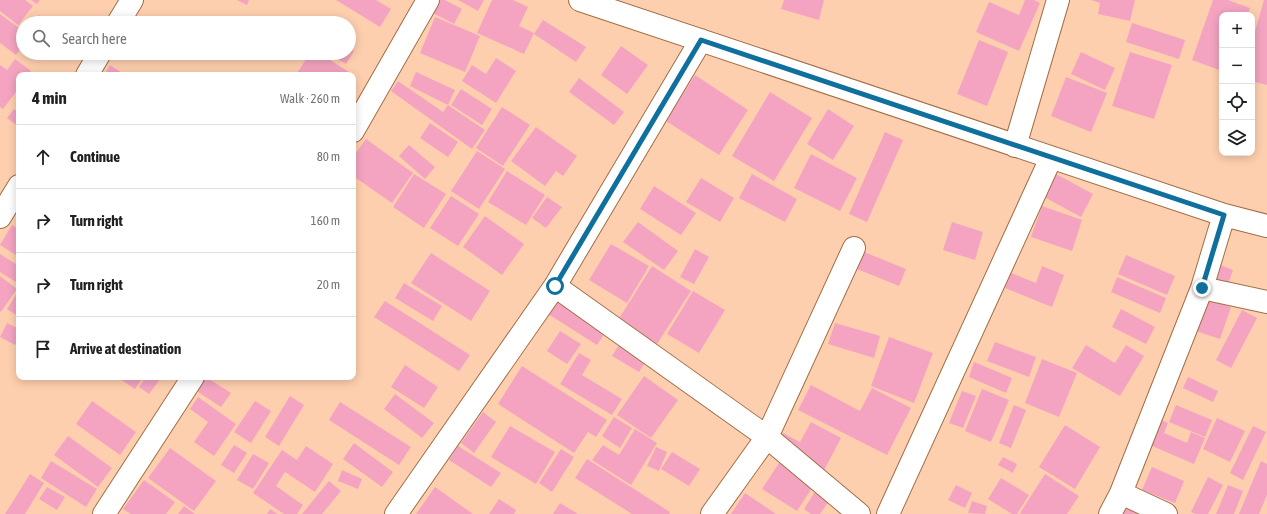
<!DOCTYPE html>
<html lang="en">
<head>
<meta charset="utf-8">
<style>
  body { margin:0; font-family:"Asap Condensed",sans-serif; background:#f2f2f2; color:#202124 }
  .controls { position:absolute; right:12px; top:12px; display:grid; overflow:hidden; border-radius:8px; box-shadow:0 2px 10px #0003 }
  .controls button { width:36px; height:36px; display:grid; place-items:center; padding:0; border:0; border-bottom:1px solid #e0e0e0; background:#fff; color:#202124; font:20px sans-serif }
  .stop { position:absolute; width:12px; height:12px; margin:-9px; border:3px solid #0f6f9d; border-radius:50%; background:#fff }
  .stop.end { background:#0f6f9d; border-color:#fff; box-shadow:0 1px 4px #0008 }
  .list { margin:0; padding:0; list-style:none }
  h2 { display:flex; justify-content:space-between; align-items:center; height:52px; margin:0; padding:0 16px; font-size:17px }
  h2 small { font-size:13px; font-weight:400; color:#757577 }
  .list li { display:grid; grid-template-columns:26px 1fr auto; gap:12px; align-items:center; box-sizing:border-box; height:64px; padding:0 16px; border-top:1px solid #e0e0e0 }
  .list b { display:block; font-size:15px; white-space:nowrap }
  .list em { font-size:13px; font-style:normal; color:#757577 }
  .icon { flex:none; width:22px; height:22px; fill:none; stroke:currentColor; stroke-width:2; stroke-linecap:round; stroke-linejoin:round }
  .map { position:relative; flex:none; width:1267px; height:514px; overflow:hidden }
  .search { position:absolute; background:#fff; box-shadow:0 2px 10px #0003; left:16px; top:16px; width:340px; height:44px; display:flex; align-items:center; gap:10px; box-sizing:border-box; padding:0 14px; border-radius:22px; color:#757577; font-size:15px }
  .panel { position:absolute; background:#fff; box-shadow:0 2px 10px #0003; left:16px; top:72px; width:340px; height:308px; border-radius:8px }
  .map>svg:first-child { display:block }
  .building { fill:#f4a4c0 }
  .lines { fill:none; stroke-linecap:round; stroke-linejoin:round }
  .minor-casing { stroke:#a26e46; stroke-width:24 }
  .minor { stroke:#fff; stroke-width:22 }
  .route { stroke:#0f6f9d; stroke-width:5 }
</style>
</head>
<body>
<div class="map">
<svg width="1267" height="514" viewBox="0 0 1267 514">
  <rect width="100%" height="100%" fill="#fecfae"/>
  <!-- building -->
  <path class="building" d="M0,0H25L33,6L18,25L0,11Z
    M31,0H40L37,4Z
    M237,0H249L247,5Z
    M336,0H376L391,9L380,27Z
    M438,0H445L462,9L454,24L431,12Z
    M458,0H484L478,11Z
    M492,0H513L528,7L519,26L534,33L524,54L477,33Z
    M784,0H824L819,20L781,9Z
    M1025,0H1034L1040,3L1019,51L976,32L989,2L1019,15Z
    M1091,0H1135L1130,21L1098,14L1100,3Z
    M1213,0H1228L1250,8L1248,15H1222V71L1192,60Z
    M1264,0H1267V85L1252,81V42Z
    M0,14L23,31V46L16,55L0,43Z
    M39,15L52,23H34Z
    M435,17L480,36L465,72L420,53Z
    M543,20L586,47L576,62L534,34Z
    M1132,23L1185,40L1179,59L1126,42Z
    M979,40L1008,52L987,106L957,94Z
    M621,46L648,65L627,94L601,75Z
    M349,48L354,51L346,64L327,53H349Z
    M1081,52L1115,68L1105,90L1071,74Z
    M1130,52L1172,65L1154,119L1112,106Z
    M310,53H319L352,74V75H296Z
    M496,58L516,71L496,103L462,81L472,65L486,74Z
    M15,59L31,71L28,75H19V88L3,109L0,107V65L7,70Z
    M110,65L125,75H104Z
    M416,72L455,90L448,105L485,130L472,149L391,91L398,81L443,112L448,105L410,86Z
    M695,75L748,110L719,155L666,121Z
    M1066,77L1107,93L1091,132L1051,116Z
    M579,78L624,112L614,125L569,92Z
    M461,89L492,109L482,125L451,105Z
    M770,92L812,118L774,181L732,156Z
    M502,107L530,125L503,166L476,148Z
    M14,109L19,113V127L7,118Z
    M828,109L854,126L833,160L807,144Z
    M430,123L458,142L448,157L420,138Z
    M536,127L577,156L563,176L556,171L545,186L511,161Z
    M885,132L903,140L867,222L849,214Z
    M366,139L413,173L392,203L353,176V157Z
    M409,145L435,167L425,179L399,156Z
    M477,151L505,169L479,209L451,191Z
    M811,154L857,178L840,211L794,188Z
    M507,171L545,195L526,225L488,202Z
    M414,174L446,194L424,228L393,207Z
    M752,174L797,199L785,222L739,198Z
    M1056,174L1093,194L1081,217L1044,197Z
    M701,178L734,198L720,222L686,202Z
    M654,186L696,213L681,235L640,209Z
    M451,196L479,214L458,246L430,228Z
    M547,197L562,207L546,228L532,218Z
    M1042,206L1082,220L1072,251L1031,237Z
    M485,216L524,244L502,275L463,247Z
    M638,222L678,251L664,270L623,242Z
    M952,222L983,232L975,260L943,250Z
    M12,225L19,229V257L0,245Z
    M611,244L649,266L627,303L589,280Z
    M695,249L709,257L694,284L680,277Z
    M859,250L906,269L899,286L852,267Z
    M431,253L490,291L471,321L411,283Z
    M0,254L19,266V284L0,272Z
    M1126,255L1175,276L1167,295L1118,274Z
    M1213,262L1233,270L1228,284L1208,276Z
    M652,266L691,291L639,372L612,356L627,332L615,325Z
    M1042,266L1064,275L1052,307L1005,288L1011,273L1036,283Z
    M0,276L17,289L0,313Z
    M1117,277L1166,298L1160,313L1111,292Z
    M404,283L442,306L433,321L395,298Z
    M19,290V317L7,309Z
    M693,291L725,310L699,353L667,334Z
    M1199,297L1231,307L1220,339L1189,329Z
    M558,299L607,330L597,345L548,314Z
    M385,301L470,355L459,371L374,317Z
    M1121,309L1155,327L1146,344L1112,327Z
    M1242,310L1257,318L1231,368L1216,360Z
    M7,323L19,329V338L15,345L0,337Z
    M835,323L880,336L874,358L828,344Z
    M560,331L581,344L567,364L547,351Z
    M889,337L933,353L914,403L871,386Z
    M995,342L1036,357L1029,377L987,361Z
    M1086,345L1115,363L1126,345L1144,356L1120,396L1072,368Z
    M579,353L591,360L582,375L622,399L612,415L560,384Z
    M1042,359L1077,373L1059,417L1025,403Z
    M974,362L1012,378L1006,393L969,377Z
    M405,365L438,387L424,408L391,387Z
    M522,366L607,420L596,437L588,432L574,453L498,404Z
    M644,376L678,400L651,438L617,415Z
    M117,377H143L135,389Z
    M146,377H159L161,378L149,394L139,387Z
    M203,377H206L231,393L221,407L195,390Z
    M1188,377L1218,391L1213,402L1183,388Z
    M811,385L860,411L872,388L911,408L887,455L798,410Z
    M982,389L1009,400L991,442L965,431Z
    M962,391L976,396L963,428L949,423Z
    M395,394L434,423L422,438L384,409Z
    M290,396L304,405L279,446L265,437Z
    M198,397L236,424L214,456L194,442L208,422L190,409Z
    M92,401L136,432L120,455L76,424Z
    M255,401L271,411L251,443L234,432Z
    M340,402L411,447L399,465L329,420Z
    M1014,405L1026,410L1011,448L999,443Z
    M1176,405L1212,420L1205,437L1169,422Z
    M483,412L496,422L474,453L461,443Z
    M614,417L632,428L620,448L602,436Z
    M1154,417L1168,423L1164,433L1187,443L1191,432L1205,438L1194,464L1143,442Z
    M1217,418L1245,431L1230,462L1203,449Z
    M811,422L841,438L820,478L774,451L783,433L800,442Z
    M1065,425L1100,447L1075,489L1039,467Z
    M510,426L555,452L536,484L491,457Z
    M1253,426L1266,432L1243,480L1230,473Z
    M635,429L657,443L631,485L592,460L603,445L619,455Z
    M68,436L112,468L98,487L54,455Z
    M354,443L393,472L382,487L343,459Z
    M234,445L247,453L234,473L221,465Z
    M306,446L333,464L315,492L285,472L276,486L303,505L297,514H284L253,493L282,450L297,460Z
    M458,446L501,473L491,487L449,460Z
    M656,447L667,452L659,471L647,466Z
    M170,448L216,481L194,511L148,478Z
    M561,449L574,457L552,492L539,483Z
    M672,452L700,469L689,486L661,469Z
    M253,454L269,463L253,489L237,480Z
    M1003,457L1017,464L1013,473L998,465Z
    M587,459L670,512L669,514H632L575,478Z
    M51,461L97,489L86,507L41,478Z
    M1261,461L1267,464V495L1259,514H1239Z
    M779,463L814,485L797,511L762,489Z
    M1152,467L1184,481L1175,503L1142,490Z
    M342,470L362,479L358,489L338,481Z
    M30,474L44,483L25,514H5Z
    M1045,474L1079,496L1067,514H1022L1020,513Z
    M1208,477L1223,485L1208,514H1196L1191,512Z
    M1001,478L1029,495L1017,514H1012L988,499Z
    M823,479L829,501L820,514H811L804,509Z
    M144,480L175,502L166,514H131L123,509Z
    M329,481L341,491L322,514H302Z
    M956,485L972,493L965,508L948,500Z
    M1228,485L1243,491L1234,514H1216Z
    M47,487L65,497L57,510L39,499Z
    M435,487L473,514H416Z
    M745,493L776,514H731Z
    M499,499L516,510L514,514H489Z
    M972,501L987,506L985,514L968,513Z
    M560,503L578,514H553Z
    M184,506L195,514H178Z
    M1124,506L1137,514H1119Z
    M270,509L278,514H267Z"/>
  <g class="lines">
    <defs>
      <path id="minor" d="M580,0L1224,215L1267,226
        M118,23L132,0
        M87,75L100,53
        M353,131L428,0
        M1015,146L1058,0
        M0,217L19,186
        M555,286L767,437L859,514
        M1202,288L1267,302
        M1121,493L1166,514
        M104,514L193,377
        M396,514L555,286L701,40
        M712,514L767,437L854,248
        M888,514L1051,158
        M1110,514L1121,493L1202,288L1224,215"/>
    </defs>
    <!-- minor casing -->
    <use href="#minor" class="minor-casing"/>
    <!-- minor -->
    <use href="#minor" class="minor"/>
  </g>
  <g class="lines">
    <!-- route -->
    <path class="route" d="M555,286L701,40L1224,215L1202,288"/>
  </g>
</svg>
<div class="controls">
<button>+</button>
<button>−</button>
<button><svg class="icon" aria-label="locate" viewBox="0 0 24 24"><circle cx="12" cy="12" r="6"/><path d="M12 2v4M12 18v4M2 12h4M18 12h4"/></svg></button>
<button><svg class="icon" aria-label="layers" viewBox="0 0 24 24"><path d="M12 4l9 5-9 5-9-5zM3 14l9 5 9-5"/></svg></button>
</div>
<div class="stop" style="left:555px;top:286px"></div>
<div class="stop end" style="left:1202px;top:288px"></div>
<div class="search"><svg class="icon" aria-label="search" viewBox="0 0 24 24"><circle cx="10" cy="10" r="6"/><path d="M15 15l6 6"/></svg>Search here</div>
<section class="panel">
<h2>4 min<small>Walk · 260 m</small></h2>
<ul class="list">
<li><svg class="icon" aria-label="ahead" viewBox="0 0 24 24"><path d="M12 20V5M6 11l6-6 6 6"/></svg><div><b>Continue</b></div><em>80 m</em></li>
<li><svg class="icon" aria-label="right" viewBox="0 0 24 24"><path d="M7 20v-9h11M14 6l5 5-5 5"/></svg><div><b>Turn right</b></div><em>160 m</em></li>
<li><svg class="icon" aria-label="right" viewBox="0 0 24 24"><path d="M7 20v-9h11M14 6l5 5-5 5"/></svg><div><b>Turn right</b></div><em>20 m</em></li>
<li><svg class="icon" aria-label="arrive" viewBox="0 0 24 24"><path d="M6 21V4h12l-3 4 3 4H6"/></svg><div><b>Arrive at destination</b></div></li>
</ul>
</section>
</div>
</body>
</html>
